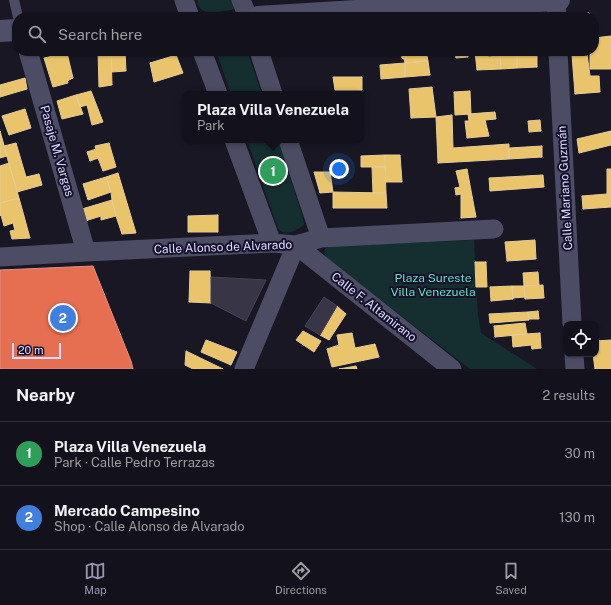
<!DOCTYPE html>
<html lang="en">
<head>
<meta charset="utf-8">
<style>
  body { margin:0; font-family:"Public Sans",sans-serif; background:#201f28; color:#f1f3f6 }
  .controls { position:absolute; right:12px; bottom:12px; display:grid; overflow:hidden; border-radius:8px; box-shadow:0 1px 3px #0004 }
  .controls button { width:36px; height:36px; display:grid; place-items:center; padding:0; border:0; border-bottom:1px solid #32313a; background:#13111b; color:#f1f3f6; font:20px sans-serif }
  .scale { position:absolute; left:12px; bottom:10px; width:49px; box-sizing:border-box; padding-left:4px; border:2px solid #dddaff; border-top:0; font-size:11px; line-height:14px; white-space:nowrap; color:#dddaff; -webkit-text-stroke:3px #15112a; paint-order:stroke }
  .you { position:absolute; left:339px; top:169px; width:14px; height:14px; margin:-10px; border:3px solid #fff; border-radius:50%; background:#1a73e8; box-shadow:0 0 0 6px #1a73e833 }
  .badge { display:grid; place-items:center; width:26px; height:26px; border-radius:50%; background:#9896b2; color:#fff; font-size:13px; font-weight:700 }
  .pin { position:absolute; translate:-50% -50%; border:2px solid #fff; box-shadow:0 1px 4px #0006 }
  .popup { position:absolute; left:182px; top:91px; width:182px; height:52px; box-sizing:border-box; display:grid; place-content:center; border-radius:8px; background:#13111b; filter:drop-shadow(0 1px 3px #0005); font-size:13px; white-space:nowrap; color:#9d9da3 }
  .popup b { font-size:15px; color:#f1f3f6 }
  .popup::after { content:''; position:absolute; left:50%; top:100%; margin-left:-8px; border:8px solid transparent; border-top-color:#13111b }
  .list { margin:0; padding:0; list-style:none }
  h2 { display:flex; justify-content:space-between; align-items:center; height:52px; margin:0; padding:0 16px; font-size:17px }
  h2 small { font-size:13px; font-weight:400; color:#9d9da3 }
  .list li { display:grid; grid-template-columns:26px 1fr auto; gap:12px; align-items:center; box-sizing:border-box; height:64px; padding:0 16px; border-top:1px solid #32313a }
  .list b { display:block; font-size:15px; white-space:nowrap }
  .list p { margin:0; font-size:13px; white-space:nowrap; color:#9d9da3 }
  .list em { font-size:13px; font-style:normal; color:#9d9da3 }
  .icon { flex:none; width:22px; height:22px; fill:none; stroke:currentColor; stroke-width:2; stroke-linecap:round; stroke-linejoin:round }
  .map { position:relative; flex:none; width:611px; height:369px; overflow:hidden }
  .search { position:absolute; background:#13111b; box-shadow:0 1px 3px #0004; left:12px; right:12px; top:12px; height:44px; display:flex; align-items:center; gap:10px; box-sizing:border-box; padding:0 14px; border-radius:16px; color:#9d9da3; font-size:15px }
  .sheet { height:180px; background:#13111b }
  nav { display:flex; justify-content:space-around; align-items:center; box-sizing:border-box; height:56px; border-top:1px solid #32313a; background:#13111b; font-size:11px; color:#9d9da3 }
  nav a { display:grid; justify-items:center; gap:2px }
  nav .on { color:#9896b2 }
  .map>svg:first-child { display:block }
  .green { fill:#152f30 }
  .homes { fill:#e9c46a; stroke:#e5cb97 }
  .shops { fill:#e76f51; stroke:#e48f85 }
  .building { fill:#373546; stroke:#454257 }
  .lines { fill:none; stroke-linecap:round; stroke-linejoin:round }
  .lane { stroke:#4c4c64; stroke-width:10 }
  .street { stroke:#4c4c64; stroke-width:19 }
  .secondary { stroke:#504f6a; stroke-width:22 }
  .labels { text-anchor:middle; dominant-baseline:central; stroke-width:4; stroke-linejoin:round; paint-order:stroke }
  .street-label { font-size:12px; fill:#dddaff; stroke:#15112a }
  .park-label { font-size:12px; fill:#65e0bf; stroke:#15112a }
</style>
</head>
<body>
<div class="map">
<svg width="611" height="369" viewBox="0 0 611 369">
  <rect width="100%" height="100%" fill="#191724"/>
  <!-- green -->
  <path class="green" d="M197,0H232L234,6V9L231,10C224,11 205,14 201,9C199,7 198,3 197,0Z
    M216,51H247L262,94H231Z
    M247,140H278L303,218L304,225C297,230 284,238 278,228Z
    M474,240L478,315L481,333L537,369H470L378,298L328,262L324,253L325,249L330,246Z"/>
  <!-- homes -->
  <path class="homes" d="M589,13V17H570V15Z
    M611,36V69H590V51H594V38Z
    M98,51H111L112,85L99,87Z
    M111,51H125L126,71L112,72Z
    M401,51H426L428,61L405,63L404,59L402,58Z
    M455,51H467L468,57L456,58Z
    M475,51H488V57L500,56L501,69L477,70Z
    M537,51V67L517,68V53Z
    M67,53L73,78L67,81L68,83L53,87L44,58Z
    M500,53H517V68L501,69Z
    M587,54L590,76H599L600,92L575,94L572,55Z
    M176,55L183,73L154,82L150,63Z
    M428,61L430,75L405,77V63Z
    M405,63V77L381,79L380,65Z
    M333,77H362V90H335Z
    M25,78L27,89L0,97V85Z
    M432,87L436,117L411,118L409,89Z
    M91,91L103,122L92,125L87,105L80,107L76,95Z
    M470,91L471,114L455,115L454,92Z
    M76,95L83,114L62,119L57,101Z
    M25,109L31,128L9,135L2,116Z
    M495,112L496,119L485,120L489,136L467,138L465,121H469L468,114Z
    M452,115L453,148L509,144V159L438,163L436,117Z
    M540,120L541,131L529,132L528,121Z
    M0,131L7,156L0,158Z
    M611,131V145L579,153L577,139Z
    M16,143L26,177L39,174L42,185L17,192L4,146Z
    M109,143L116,167L103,171L98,158L90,161L87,152L96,149L95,146Z
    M542,146V157L509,159V148Z
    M385,155H400L402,182H386Z
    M385,155V167H361V156Z
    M9,163L19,198L0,203V166Z
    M372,167H385L386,193H373Z
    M467,169L469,180L476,217L461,218V194L456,195L455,188L460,187L456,171Z
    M607,169H611V207L583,209L582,196L607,194Z
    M314,172H330L333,192L320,193Z
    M118,173L136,233L122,234L116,216L112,200L111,192L106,177Z
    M543,175L544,187L490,191L489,178Z
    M106,177L111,192L88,200L83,184Z
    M333,192L386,193L387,208H333Z
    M19,198L30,238L12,239L10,231L15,230L13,223L4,226L1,215L0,216V203Z
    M112,200L116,216L101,220V216L85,221L82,209Z
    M218,215V232H188V216Z
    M535,240L536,259L507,261L505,242Z
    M475,262H486L487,287H476Z
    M190,271H210L211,303L189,302Z
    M538,272L539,285L524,286L523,273Z
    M543,285L544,298L525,299L524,286Z
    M512,286L513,299L491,301L490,287Z
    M512,286H524L525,297L513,298Z
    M337,306L346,314L329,340L320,335Z
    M538,311L539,319H529L528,312Z
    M528,312L529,320L490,323L489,314Z
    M525,323L527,334L495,337L494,326Z
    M303,331L321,341L314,352L296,340Z
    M352,333L355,348L375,344L379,357L332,367L327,349L339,345L337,335Z
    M540,333L541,348L532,349L531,345L513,347L512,335Z
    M206,340L237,352L231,365L201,352Z
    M611,340V369H595L593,354H596V341Z
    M186,351L223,369H193L185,365Z
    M356,366L357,369H339Z"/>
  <!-- shops -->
  <path class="shops" d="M93,266L131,361L133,369H0V270Z"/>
  <!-- building -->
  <path class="building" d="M211,277L266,280L246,321L211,303Z
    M324,297L337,306L320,335L305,326Z"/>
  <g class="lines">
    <!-- lane -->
    <path class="lane" d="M14,0L18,17"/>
    <!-- street -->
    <path class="street" d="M184,0L190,17
      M241,0L248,17
      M556,0L557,17
      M28,51L86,252
      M202,51L218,94
      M259,51L273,94
      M558,51L572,324
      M234,140L272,243
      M288,140L321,238
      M296,245L452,369
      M0,257L86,252L272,243L296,245L321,238L494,229
      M574,354L575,369
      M244,369L296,245"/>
    <!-- secondary -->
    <path class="secondary" d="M258,17L421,7L559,0
      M0,31L17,30"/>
  </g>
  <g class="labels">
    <!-- street labels -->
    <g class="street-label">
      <text transform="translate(57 151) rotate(74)">Pasaje M. Vargas</text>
      <text transform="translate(565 188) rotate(-93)">Calle Mariano Guzmán</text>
      <text transform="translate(223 247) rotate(-2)">Calle Alonso de Alvarado</text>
      <text transform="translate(374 307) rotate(38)">Calle F. Altamirano</text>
    </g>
    <!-- park labels -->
    <g class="park-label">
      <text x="433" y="278">Plaza Sureste<tspan x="433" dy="14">Villa Venezuela</tspan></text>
    </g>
  </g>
</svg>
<div class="controls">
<button><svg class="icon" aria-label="locate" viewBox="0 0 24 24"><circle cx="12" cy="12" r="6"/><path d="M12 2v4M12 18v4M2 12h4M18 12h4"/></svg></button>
</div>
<div class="scale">20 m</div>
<div class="you"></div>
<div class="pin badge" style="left:273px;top:171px;background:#2e9e5b">1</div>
<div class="popup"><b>Plaza Villa Venezuela</b>Park</div>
<div class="pin badge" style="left:63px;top:318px;background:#3f7fe0">2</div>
<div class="search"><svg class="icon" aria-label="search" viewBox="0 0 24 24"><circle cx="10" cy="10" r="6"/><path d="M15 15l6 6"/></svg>Search here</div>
</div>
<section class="sheet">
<h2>Nearby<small>2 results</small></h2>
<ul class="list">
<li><span class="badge" style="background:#2e9e5b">1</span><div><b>Plaza Villa Venezuela</b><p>Park · Calle Pedro Terrazas</p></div><em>30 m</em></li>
<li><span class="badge" style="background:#3f7fe0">2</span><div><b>Mercado Campesino</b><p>Shop · Calle Alonso de Alvarado</p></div><em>130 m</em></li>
</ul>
</section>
<nav>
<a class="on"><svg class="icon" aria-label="map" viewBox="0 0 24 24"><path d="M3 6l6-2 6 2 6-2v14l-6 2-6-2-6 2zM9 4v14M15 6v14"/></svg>Map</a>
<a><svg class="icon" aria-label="directions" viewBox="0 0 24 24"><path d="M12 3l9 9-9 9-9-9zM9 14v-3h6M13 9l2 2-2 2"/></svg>Directions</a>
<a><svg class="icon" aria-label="saved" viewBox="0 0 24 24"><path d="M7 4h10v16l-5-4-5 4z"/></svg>Saved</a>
</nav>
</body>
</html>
